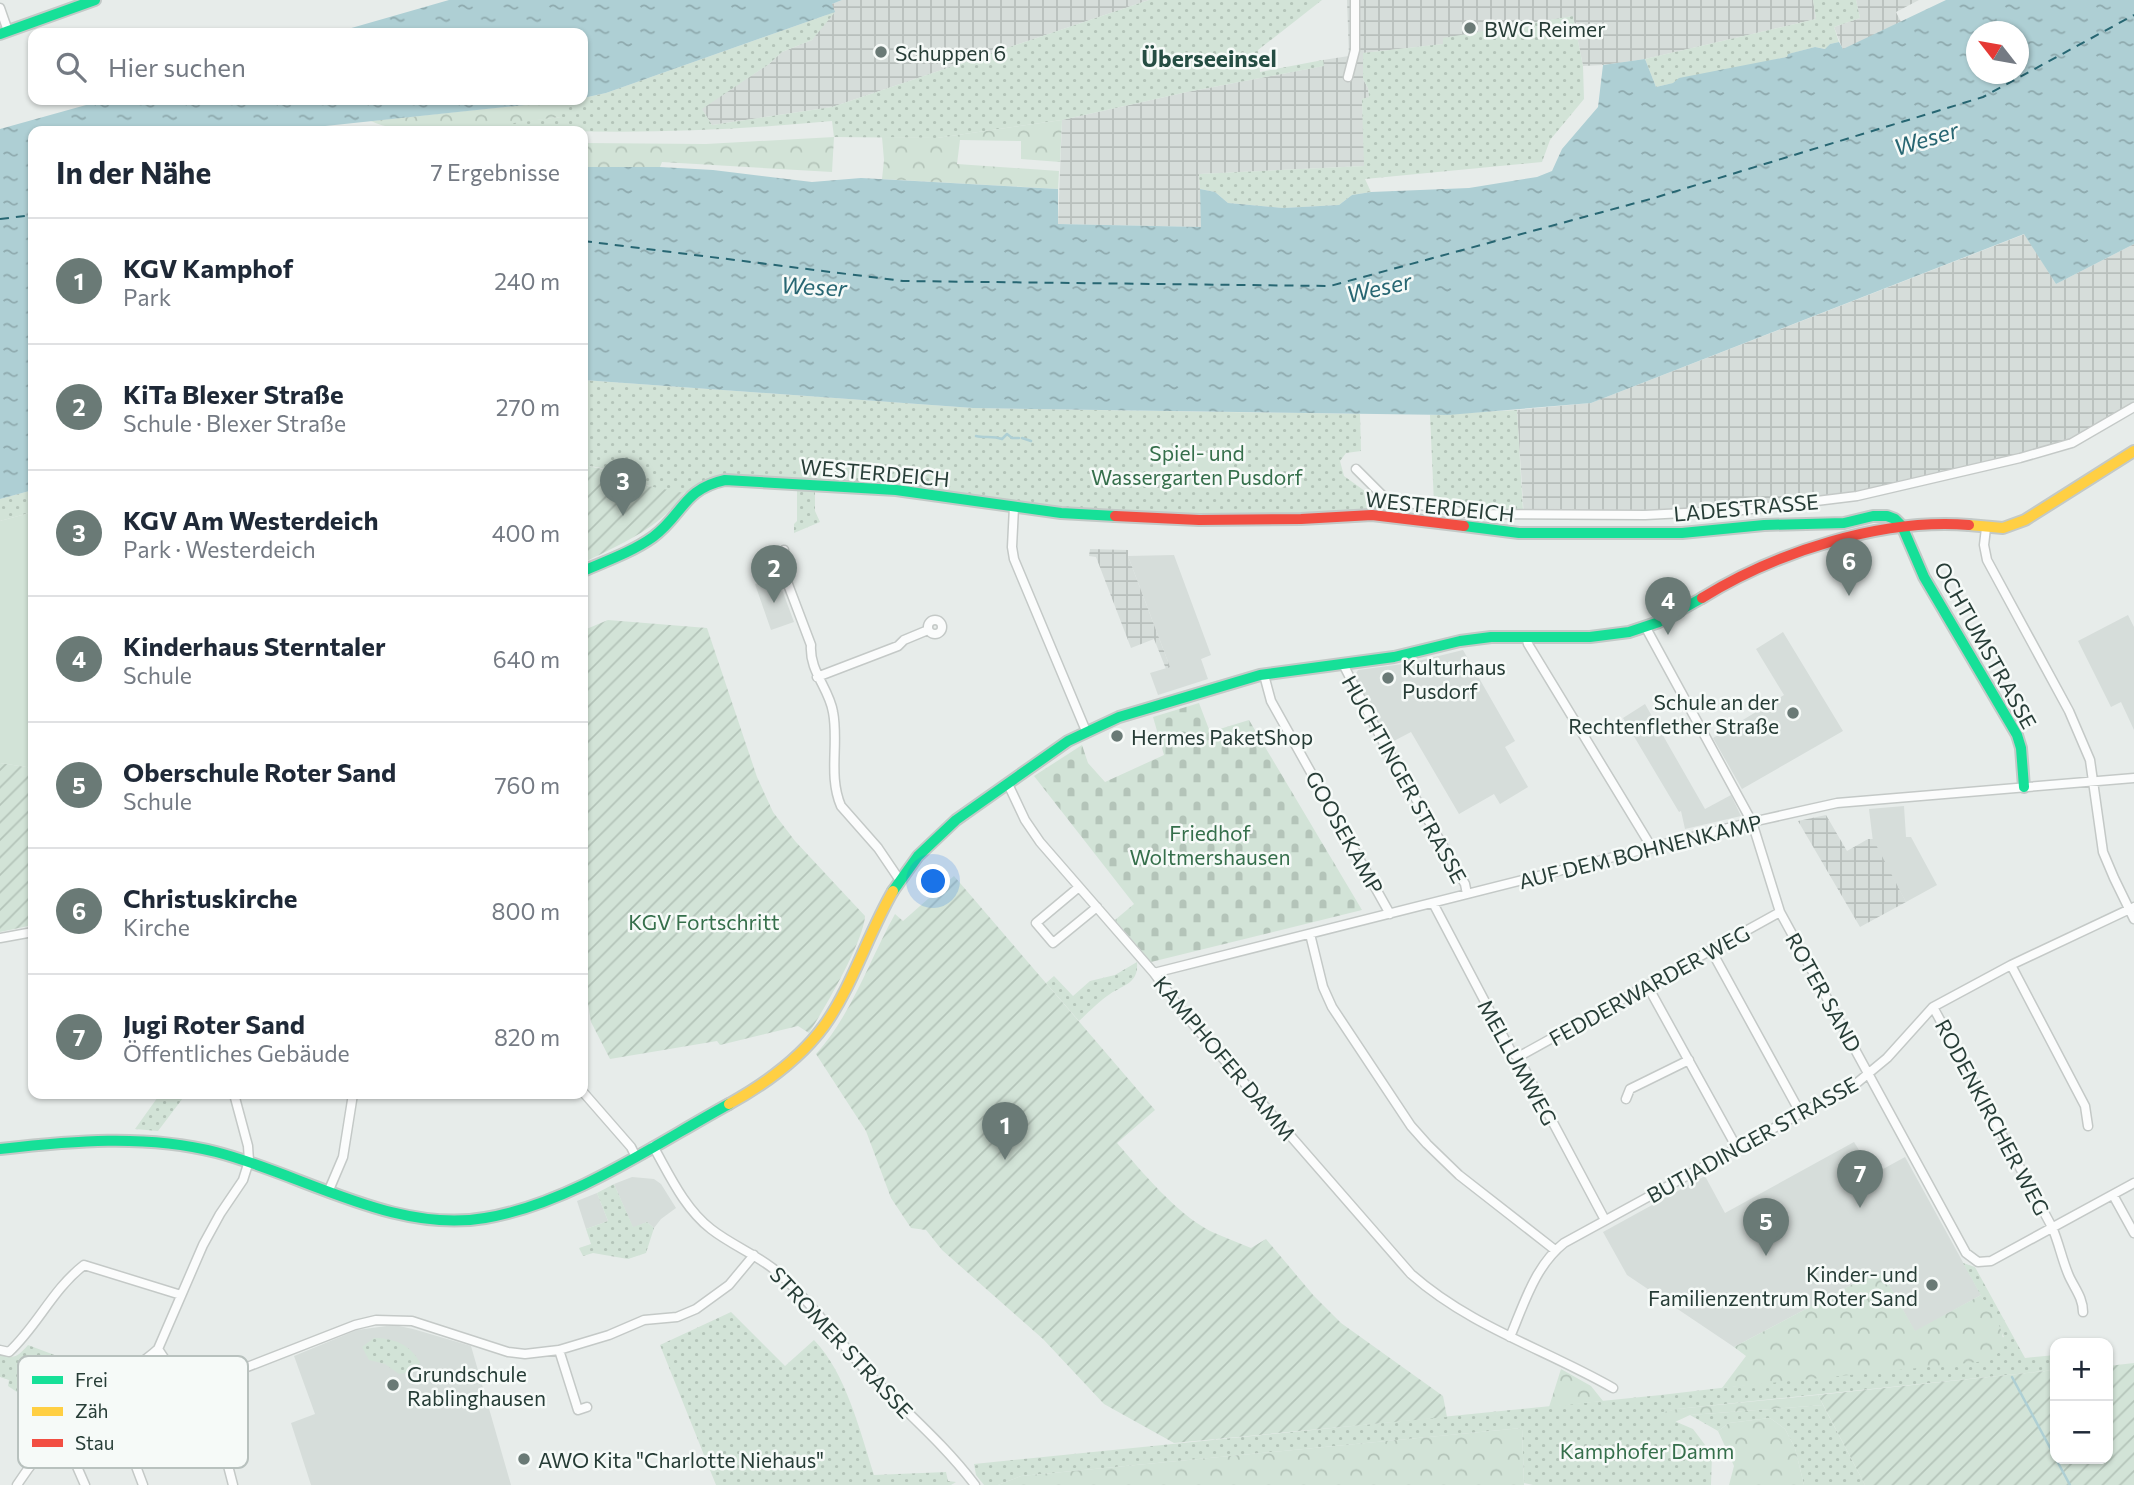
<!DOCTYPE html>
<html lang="de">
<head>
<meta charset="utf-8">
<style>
  body { margin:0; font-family:Commissioner,sans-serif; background:#f2f2f3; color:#1f2937 }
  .controls { position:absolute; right:21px; bottom:21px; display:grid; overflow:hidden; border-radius:14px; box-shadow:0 2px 5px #0004 }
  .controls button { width:63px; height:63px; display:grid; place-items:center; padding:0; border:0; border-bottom:2px solid #e0e1e3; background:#fff; color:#1f2937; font:35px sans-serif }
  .compass { position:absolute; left:1966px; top:21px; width:63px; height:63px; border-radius:50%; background:#fff; box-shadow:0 2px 5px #0004; rotate:301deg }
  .you { position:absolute; left:934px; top:882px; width:24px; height:24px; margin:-18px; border:5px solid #fff; border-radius:50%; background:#1a73e8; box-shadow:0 0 0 10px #1a73e833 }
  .badge { display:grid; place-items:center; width:46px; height:46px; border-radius:50%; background:#6a7a76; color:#fff; font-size:23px; font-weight:700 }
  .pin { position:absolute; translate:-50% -58px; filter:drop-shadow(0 2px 4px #0008) }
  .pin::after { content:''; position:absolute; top:37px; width:24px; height:21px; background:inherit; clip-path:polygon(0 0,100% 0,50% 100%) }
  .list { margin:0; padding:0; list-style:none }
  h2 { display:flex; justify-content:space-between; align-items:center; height:91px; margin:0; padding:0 28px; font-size:30px }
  h2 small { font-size:23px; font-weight:400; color:#747a83 }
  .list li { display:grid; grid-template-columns:46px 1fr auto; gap:21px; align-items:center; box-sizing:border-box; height:126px; padding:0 28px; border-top:2px solid #e0e1e3 }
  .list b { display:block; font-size:26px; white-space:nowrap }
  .list p { margin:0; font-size:23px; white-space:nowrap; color:#747a83 }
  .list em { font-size:23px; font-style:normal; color:#747a83 }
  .icon { flex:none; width:38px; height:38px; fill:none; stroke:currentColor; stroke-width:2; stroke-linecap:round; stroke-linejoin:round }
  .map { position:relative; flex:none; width:2134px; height:1485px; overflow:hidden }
  .search { position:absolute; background:#fff; box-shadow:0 2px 5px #0004; left:28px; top:28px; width:560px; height:77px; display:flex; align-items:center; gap:18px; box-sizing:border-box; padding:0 24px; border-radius:14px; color:#747a83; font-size:26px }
  .panel { position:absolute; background:#fff; box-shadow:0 2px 5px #0004; left:28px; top:126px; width:560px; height:973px; border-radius:14px }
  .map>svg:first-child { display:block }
  .built { fill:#d6ddda }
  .industrial { fill:url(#industrial-grid) }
  .grass { fill:url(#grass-dots) }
  .forest { fill:url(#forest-crowns) }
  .cemetery { fill:url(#cemetery-stones) }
  .garden { fill:url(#garden-furrows) }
  .pitch { fill:#d2e3d7 }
  .water { fill:url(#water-ripples); fill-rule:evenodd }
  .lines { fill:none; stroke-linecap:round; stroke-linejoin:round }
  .stream { stroke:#aecfd4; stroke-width:2.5 }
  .ferry { stroke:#276672; stroke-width:2; stroke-dasharray:9 7; stroke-linecap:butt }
  .street-casing { stroke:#c4c9c7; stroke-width:11 }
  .fast-casing { stroke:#c3c9c7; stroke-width:14 }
  .slow-casing { stroke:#c3c9c7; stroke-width:14 }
  .jam-casing { stroke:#c3c9c7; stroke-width:14 }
  .street { stroke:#fbfcfc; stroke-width:8 }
  .fast { stroke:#16e098; stroke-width:10 }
  .slow { stroke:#ffcf43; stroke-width:10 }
  .jam { stroke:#f24e42; stroke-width:10 }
  .poi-dot { fill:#6a7a76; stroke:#f6faf8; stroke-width:2.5 }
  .labels { text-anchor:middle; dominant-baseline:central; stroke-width:5; stroke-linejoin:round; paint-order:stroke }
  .poi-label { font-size:21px; fill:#273d37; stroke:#f6faf8; text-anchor:start }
  .park-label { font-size:21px; fill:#356f4b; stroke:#f6faf8 }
  .street-label { font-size:21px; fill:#273d37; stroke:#f6faf8 }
  .neighbourhood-label { font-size:23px; font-weight:bold; fill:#254d43; stroke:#f6faf8 }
  .water-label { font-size:23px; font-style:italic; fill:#276672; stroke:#f6faf8 }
  .key { fill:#f6faf8; stroke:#b8c1be; stroke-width:2 }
  .key-label { font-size:19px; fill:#273d37 }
</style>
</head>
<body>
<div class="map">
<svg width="2134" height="1485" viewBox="0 0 2134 1485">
  <defs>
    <pattern id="industrial-grid" width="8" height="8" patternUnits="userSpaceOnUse" patternTransform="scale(1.75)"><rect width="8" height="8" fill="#d6ddda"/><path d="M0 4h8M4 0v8" fill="none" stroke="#b8bfbc"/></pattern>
    <pattern id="grass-dots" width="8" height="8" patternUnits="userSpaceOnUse" patternTransform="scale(1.75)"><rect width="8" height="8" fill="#d2e3d7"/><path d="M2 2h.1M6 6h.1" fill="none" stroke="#b4c4b9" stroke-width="1.8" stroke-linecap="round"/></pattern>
    <pattern id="forest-crowns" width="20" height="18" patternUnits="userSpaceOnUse" patternTransform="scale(1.75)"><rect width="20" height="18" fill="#d2e3d7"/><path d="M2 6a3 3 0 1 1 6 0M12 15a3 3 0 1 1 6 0" fill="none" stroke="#b4c4b9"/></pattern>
    <pattern id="cemetery-stones" width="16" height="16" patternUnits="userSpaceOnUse" patternTransform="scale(1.75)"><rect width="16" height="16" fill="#d2e3d7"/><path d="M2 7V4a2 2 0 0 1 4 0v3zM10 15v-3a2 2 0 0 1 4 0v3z" fill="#b4c4b9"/></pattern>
    <pattern id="garden-furrows" width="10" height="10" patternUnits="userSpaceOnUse" patternTransform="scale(1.75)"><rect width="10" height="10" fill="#d2e3d7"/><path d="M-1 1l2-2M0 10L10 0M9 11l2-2" fill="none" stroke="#b4c4b9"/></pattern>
    <pattern id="water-ripples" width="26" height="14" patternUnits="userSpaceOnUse" patternTransform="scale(1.75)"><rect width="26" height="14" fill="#aecfd4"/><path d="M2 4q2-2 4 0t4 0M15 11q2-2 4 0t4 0" fill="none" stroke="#8ea9ad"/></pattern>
  </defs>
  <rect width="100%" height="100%" fill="#e7ecea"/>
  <!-- built -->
  <path class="built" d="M1174,555L1211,655L1201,659L1208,679L1158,695L1150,673L1170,667L1128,556Z
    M772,577L778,579L794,622L771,630L755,584Z
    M2128,615L2134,627V730L2121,702L2111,707L2078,641Z
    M1783,632L1843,731L1742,789L1713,738L1784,695L1756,649Z
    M1463,650L1515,741L1505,747L1528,787L1500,804L1494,794L1459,814L1411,732L1390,743L1354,677L1358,670L1410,663Z
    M1645,704L1705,809L1731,795L1741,816L1685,829L1681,811L1679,812L1623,718Z
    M1904,806L1906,837H1911L1937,885L1906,902L1873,842L1869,809Z
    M1854,1142L1874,1174L1905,1157L1981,1295L1915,1332L1883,1274L1868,1276L1734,1347L1627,1275L1603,1232L1705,1176L1725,1213Z
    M632,1177L654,1179L661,1184L676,1208L661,1219L654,1228L647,1222L633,1228L614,1184Z
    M597,1193L608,1221L586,1229L577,1201Z
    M394,1325L413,1329L471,1346L511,1485H311L291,1423L315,1414L294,1356L357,1330Z"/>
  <!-- industrial -->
  <path class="industrial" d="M842,0H1149L832,107L712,125L701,108L769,64L782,52L812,40L832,4Z
    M1347,0H1813L1816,19L1645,59L1603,65L1583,66L1573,16L1443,39L1444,44L1363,53V79L1368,88L1369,98L1362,99L1365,166L1199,174L1202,227L1058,224L1062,120L1187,92L1323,66V60L1349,56Z
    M1856,0H1919L1896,12L1901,22L1843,50L1834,27L1860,18Z
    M2025,234L2056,284L2134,244V409L2071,444L1858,499L1741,512L1524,518L1517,410L1591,403Z
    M1090,549L1128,550V556L1170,667L1166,669L1154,639L1131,648L1096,557L1089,556Z
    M1826,815L1847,851L1868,839H1873L1906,902L1860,927L1798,821Z"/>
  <!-- grass -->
  <path class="grass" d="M1149,0H1322L1258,50L1260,72L1323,60L1324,66L1187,92L1062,120L937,138L834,137L832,121C716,132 598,136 481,126L561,117V101L583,100V98L606,93L835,12L812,40L782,52L769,64L702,109L712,125L832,107Z
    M1813,0H1856L1860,18L1834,27L1839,42L1830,44L1826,49L1815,47L1789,54L1787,57L1656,87L1645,59L1816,19Z
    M1573,16L1583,66L1584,99L1550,140L1542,162L1365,179L1371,192L1352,195L1339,205L1283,208L1228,203L1215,192L1200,189L1199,174L1364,166L1362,99L1369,97L1368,88L1363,79V53L1443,44V38Z
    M583,380L973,408L1360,414L1361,451L1346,453L1340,461L1344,476L1380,502L1381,512L1283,518L1152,516L729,477C719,480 691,493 683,493C652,494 621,468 588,466V452H583Z
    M1517,410L1523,511H1484L1434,503L1430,415Z
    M797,489L815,491V511L820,522L794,533V524L797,521Z
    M33,490V512L0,521V499Z
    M1137,962C1139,983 1124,985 1110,994C1099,1001 1089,1012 1079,1021L1046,983L1054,976L1073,996L1090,981L1115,975Z
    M160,1094H186L158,1131L135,1129Z
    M614,1184L633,1227L647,1222L654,1228L646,1253L628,1259L593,1253L583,1256L579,1248L591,1244L586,1229L608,1221L597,1193Z
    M1963,1263L1975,1267L2025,1358L2055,1355V1370L1677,1409L1658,1414L1693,1429L1712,1454L1711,1485H1533L1524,1483L1522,1428L1021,1476L998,1485H984L976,1475L974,1464L1661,1395L1813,1377L2004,1337Z
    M731,1312L785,1366L814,1340C846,1373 860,1431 874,1475L946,1472L948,1481L956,1482L951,1485H716L660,1345Z
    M374,1338C394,1338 411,1345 420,1363L416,1371L399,1374L385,1364L369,1360L362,1347Z
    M28,1345L65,1359L23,1396L8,1386L9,1380L0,1377V1354C15,1360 18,1356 28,1345Z
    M1823,1405L1865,1485H1804L1795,1448L1785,1429L1770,1418L1729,1423L1718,1431L1690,1415Z"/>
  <!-- forest -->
  <path class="forest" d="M561,101V117C516,122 410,141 371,121Z
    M1062,120L1060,162L1021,159V141L960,140L957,164L1059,171L1058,189L882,179L884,160L882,137L937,138Z
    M834,137L832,172L662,162L660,167H583V143L706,144Z
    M1883,1274L1915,1331L1981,1295C1994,1319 2020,1344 1987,1361L1722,1388L1746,1356L1734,1347L1868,1276Z
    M1561,1369L1591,1386L1603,1401L1549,1407Z
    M1818,1395L1823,1405L1690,1415L1675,1422L1656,1414L1677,1409Z
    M1770,1418L1785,1429L1795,1448L1804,1485H1729L1734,1466L1718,1431L1729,1423Z
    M1522,1428L1524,1485H998L1021,1476Z"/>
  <!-- cemetery -->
  <path class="cemetery" d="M1199,703L1210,732L1249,720L1362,910L1151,962L1115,920L1134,904L1034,776L1082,745L1088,763L1105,782L1164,755L1153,717Z"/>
  <!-- garden -->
  <path class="garden" d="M583,452H588V466L617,472L648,486L684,493C660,529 620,544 583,563Z
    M608,620L707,628L757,777L773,812L795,841L865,916C864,941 823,1011 809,1033L798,1026L720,1045L717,1041L610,1059L591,1022L583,973V672L588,663L584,630Z
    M0,763L33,768V925L0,932Z
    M954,876L1155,1110L1117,1143C1142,1172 1176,1213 1210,1231C1223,1237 1237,1242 1251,1248L1266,1239L1314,1296L1341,1323L1443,1396L1447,1417L1174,1443L1104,1404L1043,1339L942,1250L926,1230L911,1228L891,1198L866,1131L816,1054C852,1014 869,961 895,914L903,921Z
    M2134,1363V1485H1865L1818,1395L2055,1370V1459H2108V1366Z"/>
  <!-- pitch -->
  <path class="pitch" d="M1183,455L1232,457L1230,492L1181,489Z
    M33,512V768L0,763V521Z"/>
  <!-- water -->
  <path class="water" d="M449,0H842L832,4L835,12L606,93L583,98V33H334Z
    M1946,0H2134V244L2056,284L2024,234L1591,403L1448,415L973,408L583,380V167H660L713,170L812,182L861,178L1058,189V224L1201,227L1200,189L1215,192L1228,203L1283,208L1339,205L1352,195L1371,192L1469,188L1537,177L1552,171L1562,149L1598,107L1603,65L1645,59L1656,87L1673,83L1679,78L1787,57L1788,54L1815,47L1825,49L1830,44L1839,42L1843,49ZM1976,32H2018V74H1976Z
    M104,100H573L278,131H33V490L0,499V129Z"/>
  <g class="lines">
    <!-- stream -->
    <path class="stream" d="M976,436C985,438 993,436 1002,439L1007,434L1012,438H1019
      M1022,438L1031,441
      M2012,1377L2055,1457
      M2056,1459L2070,1485"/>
    <!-- ferry -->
    <path class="ferry" d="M0,219L33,215
      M583,241L903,281L1330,286L1654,198L1983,97L2134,15"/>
    <defs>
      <path id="street" d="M0,8L8,31
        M1348,77L1355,50V0
        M1356,469L1386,499L1471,514L1645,515L1743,510L1857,496L2020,458L2072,443L2134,407
        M1014,507L1012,547L1014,559L1086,731
        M1986,528L1984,545L1987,560L2069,711L2090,760L2103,852L2114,878L2134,919
        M784,550L786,579L811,645C809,671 829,688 833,712C839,743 828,776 841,806L878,848L899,879
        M928 627a7 7 0 1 1 14 0a7 7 0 1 1-14 0Z
        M1646,628L1752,822L1780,912L1966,1253L1978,1262L1991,1261L2134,1183
        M1526,636L1528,644L1652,848
        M1343,664L1383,742L1465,884L1467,894
        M1264,675L1271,701L1390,914
        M817,677L898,646L904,640L928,630
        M1008,784L1025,820L1040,842L1154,973L1185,1015L1411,1274C1471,1327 1545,1349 1613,1388
        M1079,887L1036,923L1053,943L1097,907
        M1433,903L1512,1053L1518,1057L1605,1220
        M1310,934L1323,987L1332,1007L1411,1126L1427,1144L1459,1175L1555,1250
        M0,938L33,932
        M1711,950L1801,1114
        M2011,965L2085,1106L2088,1126
        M1154,973L1752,822L1837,803L2134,778
        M1647,985L1737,1148
        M1933,1007L2052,1227C2059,1243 2062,1260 2069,1276C2075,1289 2083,1298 2083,1312
        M1518,1057L1780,912
        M583,1092L631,1147L635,1155
        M1626,1099L1630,1089L1689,1060
        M653,1146C669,1174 684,1208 711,1229C734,1247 761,1256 782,1276C815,1306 840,1344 871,1376C906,1412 945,1445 975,1485
        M329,1190L343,1157L353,1094
        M2113,1195L2134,1233
        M1510,1337C1524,1304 1535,1266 1564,1243L1858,1082L1887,1058L1933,1007L2011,965L2134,907
        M158,1349L174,1373
        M0,1350L9,1352C38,1325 52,1290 84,1265L181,1295
        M559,1350L578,1410L587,1407
        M146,1360L188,1380L219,1378L355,1325L376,1320L412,1321L508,1352L525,1354L559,1350L609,1335L644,1320L677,1317L696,1309L729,1285L754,1255
        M198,1381L226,1458L233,1485
        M103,1392L119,1421L143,1485
        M61,1430L85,1485
        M17,1485C43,1445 77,1411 114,1382C129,1370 144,1362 158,1349L203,1245L220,1214L243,1180L249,1161L248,1146L234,1094"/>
      <path id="fast" d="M0,34L95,0
        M1464,526L1519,533H1682L1764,525L1844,523L1873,516H1887L1895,519L1902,526L1924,577L2017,735L2021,748L2024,787
        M583,571C606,561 632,552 653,537C683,515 683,489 725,480L896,490L1061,513L1115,516
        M893,891L918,856L956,820L1068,741L1119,717L1260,675L1394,657L1460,641L1491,637H1590L1629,632L1659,622L1702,598
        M0,1149C71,1141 145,1134 216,1152C302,1174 395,1234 485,1218C570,1204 654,1145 729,1104"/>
      <path id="slow" d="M1969,525L2003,528L2025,520L2134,451
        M729,1104C765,1084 799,1060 824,1026C852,987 868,934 893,891"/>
      <path id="jam" d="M1115,516L1199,520L1301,519L1372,515L1464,526
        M1702,598C1776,552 1882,518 1969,525"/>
    </defs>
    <!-- street casing -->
    <use href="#street" class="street-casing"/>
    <!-- fast casing -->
    <use href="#fast" class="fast-casing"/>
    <!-- slow casing -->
    <use href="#slow" class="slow-casing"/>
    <!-- jam casing -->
    <use href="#jam" class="jam-casing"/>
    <!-- street -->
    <use href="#street" class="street"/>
    <!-- fast -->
    <use href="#fast" class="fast"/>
    <!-- slow -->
    <use href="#slow" class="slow"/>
    <!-- jam -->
    <use href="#jam" class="jam"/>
  </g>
  <!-- markers -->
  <g class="poi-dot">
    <circle cx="1470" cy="28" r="7"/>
    <circle cx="881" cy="52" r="7"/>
    <circle cx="1388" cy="678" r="7"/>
    <circle cx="1793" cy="713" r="7"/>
    <circle cx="1117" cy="736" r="7"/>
    <circle cx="1932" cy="1285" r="7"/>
    <circle cx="393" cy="1385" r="7"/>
    <circle cx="524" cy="1459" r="7"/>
  </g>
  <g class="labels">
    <!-- poi labels -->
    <g class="poi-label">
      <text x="1484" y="28">BWG Reimer</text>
      <text x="895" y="52">Schuppen 6</text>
      <text x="1402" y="666">Kulturhaus<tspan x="1402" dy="24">Pusdorf</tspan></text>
      <text x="1779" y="701" text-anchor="end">Schule an der<tspan x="1779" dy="24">Rechtenflether Straße</tspan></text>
      <text x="1131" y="736">Hermes PaketShop</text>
      <text x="1918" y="1273" text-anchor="end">Kinder- und<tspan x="1918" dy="24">Familienzentrum Roter Sand</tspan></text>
      <text x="407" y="1373">Grundschule<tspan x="407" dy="24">Rablinghausen</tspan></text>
      <text x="538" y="1459">AWO Kita "Charlotte Niehaus"</text>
    </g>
    <!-- park labels -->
    <g class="park-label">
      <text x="1197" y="452">Spiel- und<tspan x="1197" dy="24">Wassergarten Pusdorf</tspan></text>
      <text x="1210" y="832">Friedhof<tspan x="1210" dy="24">Woltmershausen</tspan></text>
      <text x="704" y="921">KGV Fortschritt</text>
      <text x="1647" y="1450">Kamphofer Damm</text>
    </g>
    <!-- street labels -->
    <g class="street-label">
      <text transform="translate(875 472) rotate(5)">WESTERDEICH</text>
      <text transform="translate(1440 506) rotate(6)">WESTERDEICH</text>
      <text transform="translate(1746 507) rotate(-5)">LADESTRASSE</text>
      <text transform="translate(1986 645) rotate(61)">OCHTUMSTRASSE</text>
      <text transform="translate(1405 779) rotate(61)">HUCHTINGER STRASSE</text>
      <text transform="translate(1345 832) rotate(61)">GOOSEKAMP</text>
      <text transform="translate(1640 851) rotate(-14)">AUF DEM BOHNENKAMP</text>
      <text transform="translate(1649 985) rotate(-29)">FEDDERWARDER WEG</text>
      <text transform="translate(1824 992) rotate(61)">ROTER SAND</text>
      <text transform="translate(1225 1058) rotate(50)">KAMPHOFER DAMM</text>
      <text transform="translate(1518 1062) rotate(61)">MELLUMWEG</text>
      <text transform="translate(1993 1117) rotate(62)">RODENKIRCHER WEG</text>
      <text transform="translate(1752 1139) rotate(-29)">BUTJADINGER STRASSE</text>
      <text transform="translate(842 1342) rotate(47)">STROMER STRASSE</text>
    </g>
    <!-- neighbourhood labels -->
    <g class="neighbourhood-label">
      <text x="1209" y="58">Überseeinsel</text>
    </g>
    <!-- water labels -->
    <g class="water-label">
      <text transform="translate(1926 138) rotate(-17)">Weser</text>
      <text transform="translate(814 286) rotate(3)">Weser</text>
      <text transform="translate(1379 287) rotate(-13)">Weser</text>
    </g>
  </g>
  <!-- legend -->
  <rect x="18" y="1356" width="230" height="112" rx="10" class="key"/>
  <rect x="32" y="1376" width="31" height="8" fill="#16e098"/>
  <rect x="32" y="1407" width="31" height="9" fill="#ffcf43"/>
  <rect x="32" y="1439" width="31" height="8" fill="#f24e42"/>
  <g class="key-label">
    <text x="75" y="1387">Frei</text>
    <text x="75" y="1418">Zäh</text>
    <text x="75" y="1450">Stau</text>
  </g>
</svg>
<div class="controls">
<button>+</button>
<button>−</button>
</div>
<svg class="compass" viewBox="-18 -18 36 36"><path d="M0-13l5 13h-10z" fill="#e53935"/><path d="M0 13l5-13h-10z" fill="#747a83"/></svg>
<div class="you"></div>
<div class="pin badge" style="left:1005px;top:1160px">1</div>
<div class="pin badge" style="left:774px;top:603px">2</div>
<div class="pin badge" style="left:623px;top:516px">3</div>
<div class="pin badge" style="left:1668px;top:635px">4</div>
<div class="pin badge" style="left:1766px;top:1256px">5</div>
<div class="pin badge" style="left:1849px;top:596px">6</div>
<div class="pin badge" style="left:1860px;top:1208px">7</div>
<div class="search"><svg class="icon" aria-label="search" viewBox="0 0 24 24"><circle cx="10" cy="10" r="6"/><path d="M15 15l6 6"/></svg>Hier suchen</div>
<section class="panel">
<h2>In der Nähe<small>7 Ergebnisse</small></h2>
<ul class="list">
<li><span class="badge">1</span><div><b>KGV Kamphof</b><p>Park</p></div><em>240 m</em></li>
<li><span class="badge">2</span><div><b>KiTa Blexer Straße</b><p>Schule · Blexer Straße</p></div><em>270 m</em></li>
<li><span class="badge">3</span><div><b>KGV Am Westerdeich</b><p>Park · Westerdeich</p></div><em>400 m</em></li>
<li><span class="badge">4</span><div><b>Kinderhaus Sterntaler</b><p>Schule</p></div><em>640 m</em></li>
<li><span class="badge">5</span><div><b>Oberschule Roter Sand</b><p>Schule</p></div><em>760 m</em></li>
<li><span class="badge">6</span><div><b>Christuskirche</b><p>Kirche</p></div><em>800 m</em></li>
<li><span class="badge">7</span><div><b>Jugi Roter Sand</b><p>Öffentliches Gebäude</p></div><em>820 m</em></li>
</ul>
</section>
</div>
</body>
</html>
